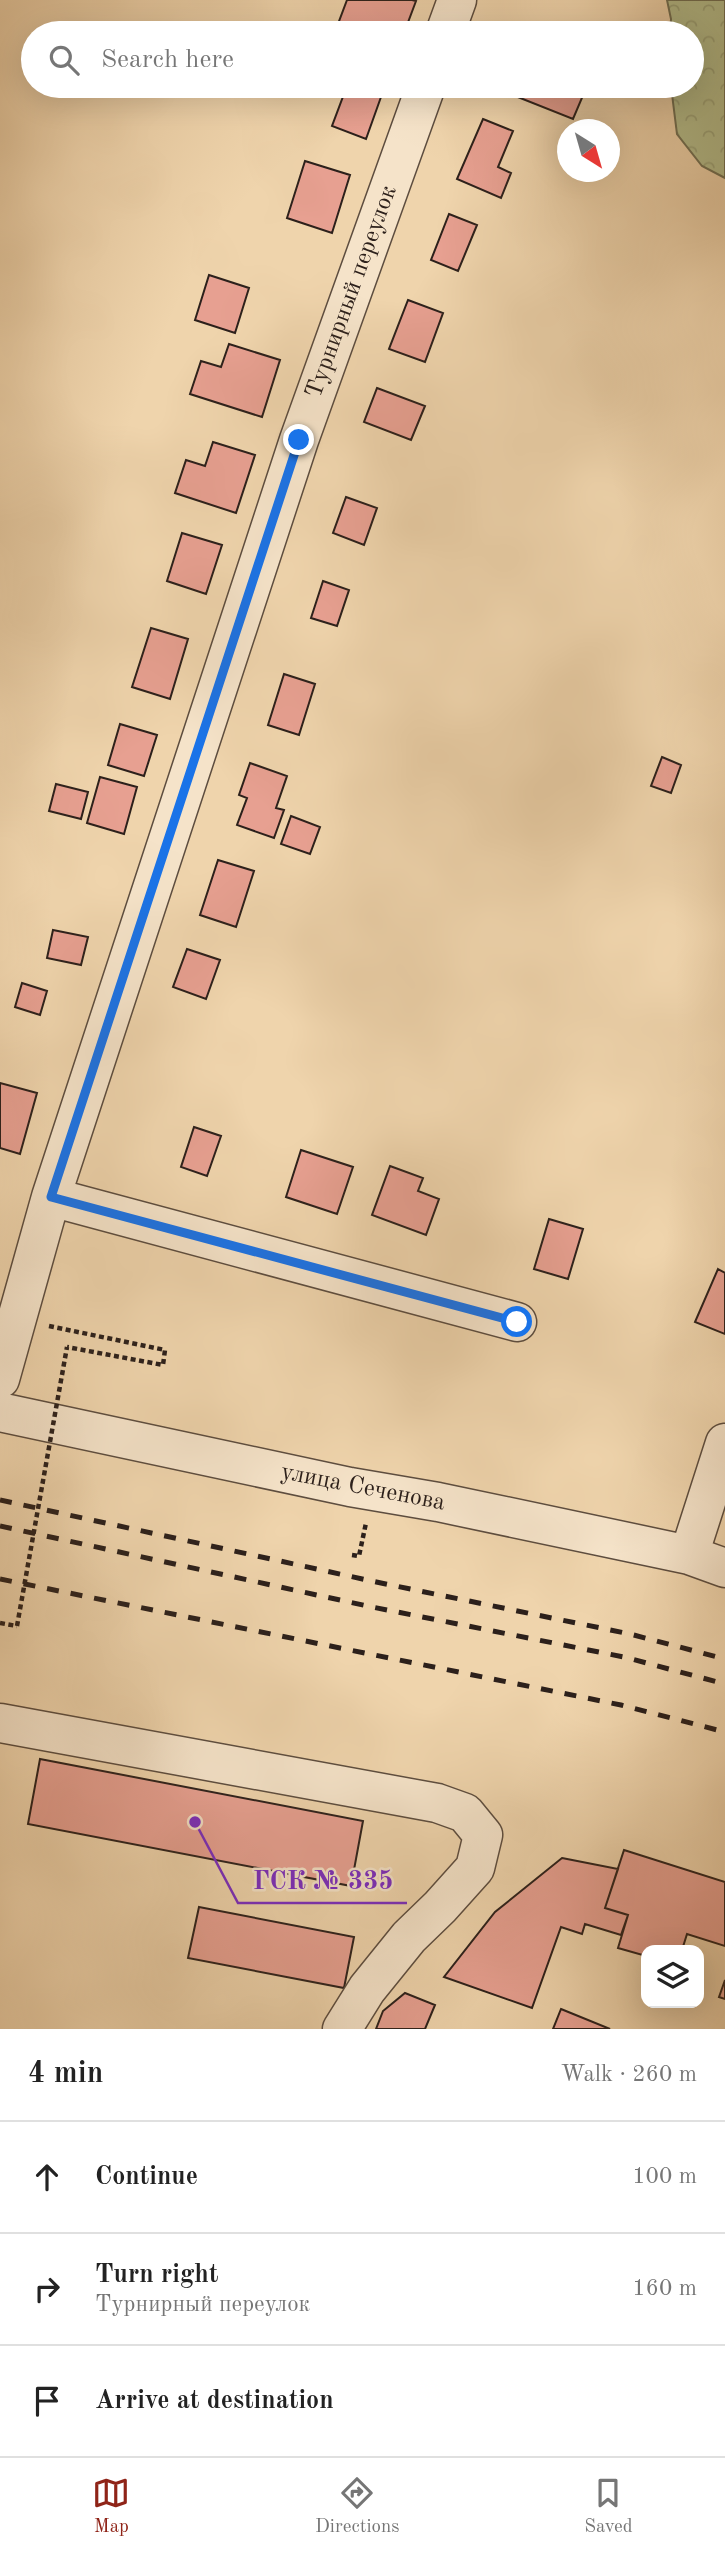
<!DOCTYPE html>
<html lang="en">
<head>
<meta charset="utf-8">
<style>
  body { margin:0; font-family:"Old Standard TT",serif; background:#f2f2f2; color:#222 }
  .controls { position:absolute; right:21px; bottom:21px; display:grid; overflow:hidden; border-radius:14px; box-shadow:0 7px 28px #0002 }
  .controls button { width:63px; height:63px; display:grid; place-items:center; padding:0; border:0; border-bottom:2px solid #e0e0e0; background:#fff; color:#222; font:35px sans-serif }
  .compass { position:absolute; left:557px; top:119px; width:63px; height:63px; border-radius:50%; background:#fff; box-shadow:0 7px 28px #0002; rotate:143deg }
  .stop { position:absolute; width:21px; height:21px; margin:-16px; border:5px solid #1a73e8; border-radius:50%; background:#fff }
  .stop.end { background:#1a73e8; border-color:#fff; box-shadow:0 2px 7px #0008 }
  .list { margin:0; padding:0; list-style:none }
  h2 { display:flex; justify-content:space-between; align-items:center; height:91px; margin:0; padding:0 28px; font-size:30px }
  h2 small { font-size:23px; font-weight:400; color:#767676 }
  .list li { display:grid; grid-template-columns:46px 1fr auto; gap:21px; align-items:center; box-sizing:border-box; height:112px; padding:0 28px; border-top:2px solid #e0e0e0 }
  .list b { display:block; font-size:26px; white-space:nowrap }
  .list p { margin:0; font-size:23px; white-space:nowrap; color:#767676 }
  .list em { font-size:23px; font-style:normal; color:#767676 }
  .icon { flex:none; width:38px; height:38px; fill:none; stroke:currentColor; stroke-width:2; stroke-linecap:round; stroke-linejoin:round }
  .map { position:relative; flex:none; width:725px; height:2029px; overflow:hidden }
  .search { position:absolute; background:#fff; box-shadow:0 7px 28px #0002; left:21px; right:21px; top:21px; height:77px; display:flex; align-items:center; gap:18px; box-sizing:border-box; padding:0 24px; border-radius:38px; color:#767676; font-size:26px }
  .sheet { height:427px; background:#fff }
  nav { display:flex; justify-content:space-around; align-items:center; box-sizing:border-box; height:98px; border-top:2px solid #e0e0e0; background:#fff; font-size:19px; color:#767676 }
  nav a { display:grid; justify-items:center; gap:4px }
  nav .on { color:#8f2418 }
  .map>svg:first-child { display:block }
  .forest { fill:url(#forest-crowns); stroke:#6f6f54; stroke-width:2 }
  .building { fill:#e7a091; stroke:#2c201b; stroke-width:2 }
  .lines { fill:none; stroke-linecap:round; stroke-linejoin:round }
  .minor-casing { stroke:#5d4d3f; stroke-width:41 }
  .path { stroke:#2c201b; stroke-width:4.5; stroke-dasharray:5 3.5; stroke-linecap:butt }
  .minor { stroke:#f5e3c9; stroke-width:38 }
  .rail { stroke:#2c201b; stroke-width:5; stroke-dasharray:12 12; stroke-linecap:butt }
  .path-bridge { stroke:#2c201b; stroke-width:4.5; stroke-dasharray:5 3.5; stroke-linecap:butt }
  .route { stroke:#1a73e8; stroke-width:9 }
  .labels { text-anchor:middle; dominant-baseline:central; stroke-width:5; stroke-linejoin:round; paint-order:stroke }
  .street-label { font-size:24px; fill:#2c201b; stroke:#f5e3c9 }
  .leader { fill:none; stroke:#7b2cbf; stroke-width:2.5 }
  .callout-dot { fill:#7b2cbf; stroke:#f5e3c9; stroke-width:2.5 }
  .callout-label { font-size:26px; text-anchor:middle; font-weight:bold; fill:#7b2cbf; stroke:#f5e3c9; stroke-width:5; stroke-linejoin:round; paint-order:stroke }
</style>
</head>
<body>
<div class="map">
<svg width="725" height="2029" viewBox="0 0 725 2029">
  <defs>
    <pattern id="forest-crowns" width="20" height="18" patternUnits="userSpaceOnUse" patternTransform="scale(1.75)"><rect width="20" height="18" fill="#b2be8e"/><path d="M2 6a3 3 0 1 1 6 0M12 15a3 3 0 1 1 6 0" fill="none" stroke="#99a37a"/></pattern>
  </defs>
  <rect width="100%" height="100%" fill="#efd4ac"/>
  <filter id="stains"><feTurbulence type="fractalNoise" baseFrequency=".00286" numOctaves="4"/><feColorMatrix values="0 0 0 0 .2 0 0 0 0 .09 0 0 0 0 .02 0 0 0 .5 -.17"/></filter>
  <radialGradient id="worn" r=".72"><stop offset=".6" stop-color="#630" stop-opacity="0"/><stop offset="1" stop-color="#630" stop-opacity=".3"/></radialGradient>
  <!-- forest -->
  <path class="forest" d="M667,0H725V178L702,166L677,134L671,86H692V33H670L671,19Z"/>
  <!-- building -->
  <path class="building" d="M347,0H412L416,1L404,33H362L338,24Z
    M347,86L381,97L366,139L332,126Z
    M496,86H587L573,119L495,88Z
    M483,119L513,131L498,167L511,173L501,198L457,179Z
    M305,161L350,175L332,233L287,218Z
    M449,214L477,225L458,271L431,260Z
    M209,275L249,288L235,333L195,320Z
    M408,300L443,313L425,362L389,349Z
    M229,344L280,360L262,417L190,394L201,361L221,367Z
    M377,388L425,406L411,440L364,422Z
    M213,442L255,455L236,513L175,493L186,460L205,466Z
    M346,497L377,508L364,545L333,533Z
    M182,533L222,545L206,594L167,581Z
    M323,581L349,590L337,626L311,618Z
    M151,628L188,639L170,699L132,687Z
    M284,674L315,684L299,735L268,725Z
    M120,724L157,735L144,776L108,765Z
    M662,757L681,765L671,793L651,786Z
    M250,763L287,776L276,808L284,810L274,838L237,825L247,798L239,795Z
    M100,777L137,787L124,834L87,823Z
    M56,784L88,792L81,819L49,811Z
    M291,816L320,827L310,854L281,844Z
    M218,860L254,871L236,927L200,915Z
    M53,930L88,937L81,965L47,958Z
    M187,949L220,960L206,999L173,987Z
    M22,983L47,991L40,1015L15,1007Z
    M0,1083L37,1093L20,1154L0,1148Z
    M194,1127L221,1136L207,1176L181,1167Z
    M301,1150L353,1167L337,1214L286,1197Z
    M390,1166L423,1178L418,1191L439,1199L426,1235L372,1215Z
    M549,1219L583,1229L568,1279L534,1269Z
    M718,1269L725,1273V1334L695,1322Z
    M40,1759L363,1821L351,1886L28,1824Z
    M624,1850L725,1882V1946L687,1934L682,1950H646V1956L618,1948L628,1915L605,1908Z
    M562,1858L618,1869L605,1908L628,1915L621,1935L585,1924L582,1934L561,1927L532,2008L444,1977L495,1912Z
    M199,1907L354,1937L344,1988L188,1958Z
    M725,1980V1999L719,1997Z
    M405,1993L435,2005L425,2029H376L383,2011Z
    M561,2009L610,2029H553Z"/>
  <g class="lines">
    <defs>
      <path id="minor" d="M445,33L457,0
        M51,1197L517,1322
        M0,1379L51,1197L299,440L426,86
        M0,1412L350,1487L438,1502L689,1555L725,1568
        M689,1555L725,1443
        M0,1723L437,1803L465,1813L483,1835L475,1868L440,1907L409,1937L367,1989L342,2029"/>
    </defs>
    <!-- minor casing -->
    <use href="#minor" class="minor-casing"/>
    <!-- path -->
    <path class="path" d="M49,1326L165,1350L163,1365L67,1347
      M352,1555L359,1556L366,1523
      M0,1623L17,1626"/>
    <!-- minor -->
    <use href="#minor" class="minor"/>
    <!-- rail -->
    <path class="rail" d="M0,1500L381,1583L630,1634L725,1659
      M0,1526L372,1607L624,1657L725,1684
      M0,1579L621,1705L725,1732"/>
    <!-- path-bridge -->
    <path class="path-bridge" d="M17,1626L67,1347"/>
  </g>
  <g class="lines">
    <!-- route -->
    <path class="route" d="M299,440L51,1197L517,1322"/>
  </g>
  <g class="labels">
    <!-- street labels -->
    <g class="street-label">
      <text transform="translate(352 292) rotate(-70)">Турнирный переулок</text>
      <text transform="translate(363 1488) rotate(11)">улица Сеченова</text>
    </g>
  </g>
  <!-- callouts -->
  <path class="leader" d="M195 1822L238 1903H407"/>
  <circle class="callout-dot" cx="195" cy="1822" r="7"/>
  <g class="callout-label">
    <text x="323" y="1889">ГСК № 335</text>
  </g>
  <rect width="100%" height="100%" filter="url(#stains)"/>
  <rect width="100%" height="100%" fill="url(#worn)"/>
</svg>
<div class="controls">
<button><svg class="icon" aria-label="layers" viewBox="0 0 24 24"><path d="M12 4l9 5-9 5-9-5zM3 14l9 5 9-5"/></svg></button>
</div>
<svg class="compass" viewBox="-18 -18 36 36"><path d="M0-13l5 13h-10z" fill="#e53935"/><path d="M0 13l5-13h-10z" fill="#767676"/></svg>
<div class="stop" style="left:517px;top:1322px"></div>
<div class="stop end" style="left:299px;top:440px"></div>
<div class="search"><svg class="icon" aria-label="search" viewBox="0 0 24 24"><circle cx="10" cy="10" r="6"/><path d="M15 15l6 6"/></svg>Search here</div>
</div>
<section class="sheet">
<h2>4 min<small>Walk · 260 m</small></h2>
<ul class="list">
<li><svg class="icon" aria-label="ahead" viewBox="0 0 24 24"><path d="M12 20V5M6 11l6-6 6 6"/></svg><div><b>Continue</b></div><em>100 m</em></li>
<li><svg class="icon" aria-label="right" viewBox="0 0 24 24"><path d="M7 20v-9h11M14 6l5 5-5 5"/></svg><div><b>Turn right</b><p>Турнирный переулок</p></div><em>160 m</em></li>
<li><svg class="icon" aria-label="arrive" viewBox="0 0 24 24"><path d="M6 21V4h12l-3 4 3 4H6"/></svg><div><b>Arrive at destination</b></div></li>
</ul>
</section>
<nav>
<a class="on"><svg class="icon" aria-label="map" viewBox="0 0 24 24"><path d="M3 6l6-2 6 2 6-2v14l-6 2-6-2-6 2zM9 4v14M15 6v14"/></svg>Map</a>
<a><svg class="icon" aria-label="directions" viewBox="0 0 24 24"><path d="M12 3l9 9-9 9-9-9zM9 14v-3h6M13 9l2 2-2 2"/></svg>Directions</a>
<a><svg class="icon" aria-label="saved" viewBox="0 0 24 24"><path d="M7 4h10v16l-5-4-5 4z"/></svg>Saved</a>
</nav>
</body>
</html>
